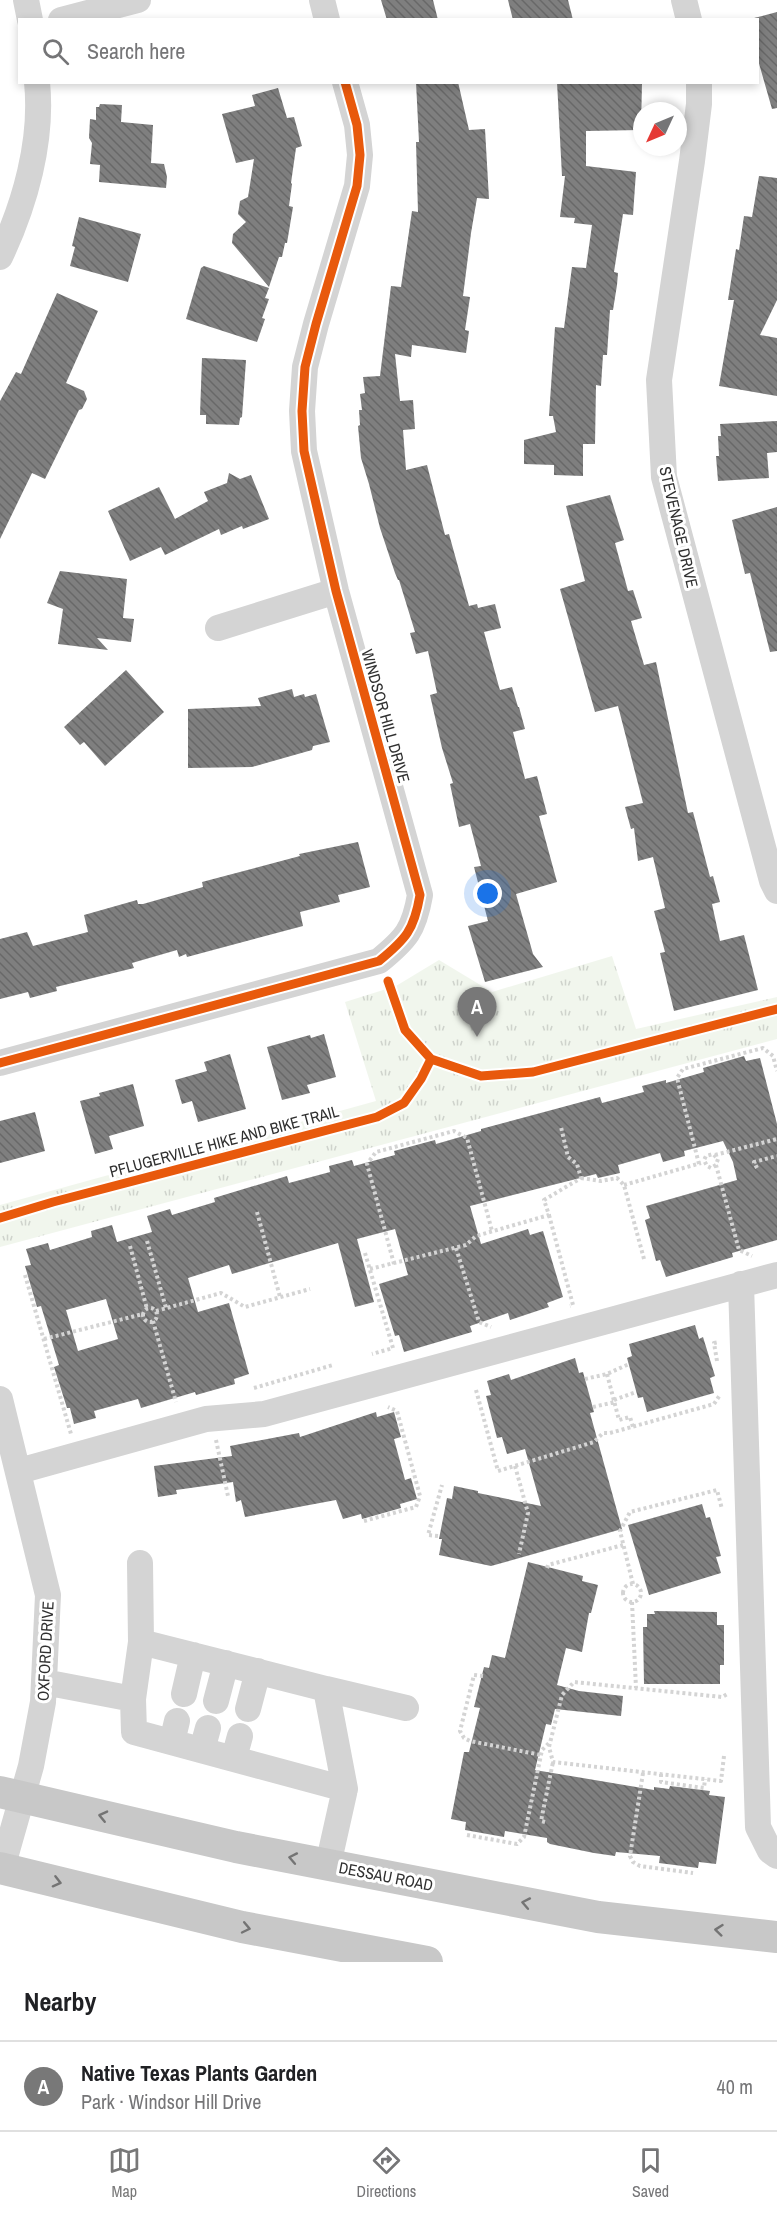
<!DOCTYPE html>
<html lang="en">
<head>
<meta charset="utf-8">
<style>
  body { margin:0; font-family:"Archivo Narrow",sans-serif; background:#f6f6f6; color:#202124 }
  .compass { position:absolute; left:633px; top:102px; width:54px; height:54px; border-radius:50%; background:#fff; box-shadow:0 3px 9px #0003; rotate:226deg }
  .you { position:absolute; left:488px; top:894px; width:21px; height:21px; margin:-15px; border:4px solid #fff; border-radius:50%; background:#1a73e8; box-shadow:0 0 0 9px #1a73e833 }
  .badge { display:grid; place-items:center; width:39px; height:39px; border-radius:50%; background:#787878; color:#fff; font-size:20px; font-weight:700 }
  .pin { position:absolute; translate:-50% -50px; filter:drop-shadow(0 2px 3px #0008) }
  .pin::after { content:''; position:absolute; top:32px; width:21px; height:18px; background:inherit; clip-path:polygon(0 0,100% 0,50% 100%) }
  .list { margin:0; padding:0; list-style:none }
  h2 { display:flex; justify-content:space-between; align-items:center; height:78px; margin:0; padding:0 24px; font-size:26px }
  h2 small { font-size:20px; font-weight:400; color:#757577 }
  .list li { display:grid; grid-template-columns:39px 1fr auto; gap:18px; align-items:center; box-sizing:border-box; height:90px; padding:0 24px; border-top:2px solid #e0e0e0 }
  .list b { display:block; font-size:22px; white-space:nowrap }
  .list p { margin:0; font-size:20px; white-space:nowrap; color:#757577 }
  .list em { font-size:20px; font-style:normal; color:#757577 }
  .icon { flex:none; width:33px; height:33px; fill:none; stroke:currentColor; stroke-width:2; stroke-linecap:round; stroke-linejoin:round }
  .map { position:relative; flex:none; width:777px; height:1962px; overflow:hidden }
  .search { position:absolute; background:#fff; box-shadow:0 3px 9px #0003; left:18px; right:18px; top:18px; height:66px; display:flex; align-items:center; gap:15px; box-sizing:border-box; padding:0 21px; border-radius:0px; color:#757577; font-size:22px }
  .sheet { height:168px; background:#fff }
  nav { display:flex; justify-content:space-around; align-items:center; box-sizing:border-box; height:84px; border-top:2px solid #e0e0e0; background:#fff; font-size:16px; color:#757577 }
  nav a { display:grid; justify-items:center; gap:3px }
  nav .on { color:#787878 }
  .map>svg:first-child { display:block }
  .grass { fill:url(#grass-tufts) }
  .building { fill:url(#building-back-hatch); fill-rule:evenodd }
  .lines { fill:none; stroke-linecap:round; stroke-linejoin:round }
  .path { stroke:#d4d4d4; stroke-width:4; stroke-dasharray:3 3; stroke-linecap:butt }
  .minor { stroke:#d4d4d4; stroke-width:26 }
  .major { stroke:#c8c8c8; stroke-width:32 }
  .cycleway-casing { stroke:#fff; stroke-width:13 }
  .cycleway { stroke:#e8590c; stroke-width:9 }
  .oneway { stroke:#747474 }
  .labels { text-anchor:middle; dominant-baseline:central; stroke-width:6; stroke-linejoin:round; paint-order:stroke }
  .street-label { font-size:16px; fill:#303030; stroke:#fff }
</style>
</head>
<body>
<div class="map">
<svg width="777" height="1962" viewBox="0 0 777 1962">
  <defs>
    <pattern id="grass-tufts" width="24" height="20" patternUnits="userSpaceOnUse" patternTransform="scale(1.5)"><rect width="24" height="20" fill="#f1f6ed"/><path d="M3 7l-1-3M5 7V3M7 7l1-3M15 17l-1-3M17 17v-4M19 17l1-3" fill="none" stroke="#cfd3cc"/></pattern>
    <pattern id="building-back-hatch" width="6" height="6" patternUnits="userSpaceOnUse" patternTransform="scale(1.5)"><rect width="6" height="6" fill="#7f7f7f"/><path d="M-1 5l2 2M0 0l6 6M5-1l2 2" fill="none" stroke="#686868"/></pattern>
  </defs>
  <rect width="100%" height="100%" fill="#fff"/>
  <!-- grass -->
  <path class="grass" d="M612,956L636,1029L777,997V1039L0,1247V1205L376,1101L345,1002L396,986L439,960L492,992Z"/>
  <!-- building -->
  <path class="building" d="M381,0H433L438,20H387Z
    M508,0H568L573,20H513Z
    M777,12V108L772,109L758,60V20L754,18Z
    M416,82H458L469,130L485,129L489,199L477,198L471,233L463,296L470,297L465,330L469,331L466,353L412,345L411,357L395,354L400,401L413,400L415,429L403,430L406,470L427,465L445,535L449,534L469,606L477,604L478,608L495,604L501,628L484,632L499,687L500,690L512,687L518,707H519L525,729L513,732L525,779L537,776L547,814L539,816L557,882L516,894L533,954L543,967L485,982L468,926L488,921L474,867L481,866L470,824L459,827L450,784L453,783L442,748L430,695L437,693L428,651L416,654L410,633L415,632L399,580H398L395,573L380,528L369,484L361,458L358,426L360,425L359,410H362L360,394L365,393L363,377L380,376L391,286L401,287L412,211L418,212L416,142H419Z
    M557,82H642L641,130L586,131V166L636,172L633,215L623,214L614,272L618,273L617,285L613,310H610L607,355H603L601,386L596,385L595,444H583V476L554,475V465L524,464V440L556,432L553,416H549L555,327L564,328L572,267L586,268L592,225L574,223L575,218L560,217L565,176H562Z
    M278,88L287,118L294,117L302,146L296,148L291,183L292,184L289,206L293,207L287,243H285L282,257H279L269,287L232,243L233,234L246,222L238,214L240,201L248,197L254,159L236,163L222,114L255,106L252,95Z
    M100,104L122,105L121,122L153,125L151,163L164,164L167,177L166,188L99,182L100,165L90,164L92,143L89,138L90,119L96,120V107H99Z
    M759,176L777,178V300L760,335L777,338V396L719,386L734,300H728L736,249L739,250L744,216L752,217Z
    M79,217L141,234L128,282L70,266L75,247L72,246Z
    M204,266L269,288L265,298L269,299L262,318L265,319L257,342L186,319L201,268Z
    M57,293L98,311L66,383L84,391L87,399L82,409L79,410L45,479L32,473L0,539V401L16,372L21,374Z
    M202,358L246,360L242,417L240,418L239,425L206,424V415H200Z
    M777,421V452L767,453L769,478L718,481L716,456H719L718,436H721L720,424Z
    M229,473L240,479L251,475L269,519L243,529L242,526L221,535L219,529L165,555L161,547L130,561L108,511L159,487L175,519L208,501L204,492L227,483Z
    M610,495L624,540L615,543L628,591L633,590L642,618L631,621L644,665L656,662L688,813L693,812L710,877L713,876L720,902L712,904L720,941L744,935L758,990L674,1011L660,953L665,952L654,911L665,908L653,857L638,861L634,828L631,829L625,807L643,803L618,706L595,712L560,589L585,581L566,506Z
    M777,507V651L770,652L750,573L745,574L732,520Z
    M60,571L127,579L123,618L134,619L131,642L97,638L108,650L58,644L63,609L47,603Z
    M126,670L164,712L105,766L84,742L80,745L64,727Z
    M292,689L294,697L304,694L305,697L316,694L330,742L313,746L312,750L252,767L188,768V709L261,706L258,698Z
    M358,842L370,887L338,895L340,902L300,912L303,926L187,957L186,954L179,957L177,950L132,963L134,968L56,987L57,991L30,998L28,992L0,999V939L27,932L33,946L88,932L84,915L137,900L138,904H143L203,887L202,882L300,856L299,854Z
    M324,1034L336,1077L307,1085L310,1093L282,1100L267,1047L310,1035L311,1038Z
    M230,1054L246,1109L198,1122L192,1101L182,1104L175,1080L207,1071L204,1062Z
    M744,1056L746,1061L760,1058L777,1124V1240L732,1253L733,1257L666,1277L660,1260L656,1261L645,1220L650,1218L646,1206L737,1180L733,1162L723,1141L684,1151L685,1156L663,1162L660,1153L618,1165L620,1173L598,1178L596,1174L470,1206L481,1244L528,1229L530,1235L543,1231L563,1297L547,1303L549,1307L510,1320L508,1313L470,1326L472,1332L404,1352L399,1335L395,1336L379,1284L408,1275L395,1229L357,1239L374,1302L355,1307L338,1243L232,1274L229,1265L188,1278L198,1312L229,1303L249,1374L234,1379L235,1384L196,1395L195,1392L141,1408L138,1399L94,1411L96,1418L74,1424L70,1408H67L54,1367L59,1365L41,1306L37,1307L25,1266L31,1265L26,1249L48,1243L50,1250L92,1237L91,1231L112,1225L117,1242L152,1232L147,1216L170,1209L172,1215L215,1202L214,1198L287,1176L289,1183L330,1172L329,1166L352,1160L354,1166L395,1155L394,1151L435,1140L436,1144L481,1131V1129L600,1097L602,1103L644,1092L642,1086L666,1080V1083L704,1072L703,1068ZM106,1299L118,1339L78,1351L66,1310Z
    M133,1084L144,1126L109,1136L113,1149L95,1154L80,1101L100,1096L99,1093Z
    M35,1112L45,1151L0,1163V1121Z
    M695,1325L699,1339L703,1337L715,1376L710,1378L714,1393L647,1412L643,1397L638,1398L627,1358L632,1356L629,1344Z
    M575,1358L579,1373L583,1372L594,1412L590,1413L622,1529L491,1566L439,1555L442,1539H439L447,1498L452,1499L454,1486L478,1491V1493L541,1506L525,1449L507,1454L502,1437L497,1438L486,1396L491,1395L487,1381L509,1374L511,1380Z
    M376,1412L377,1417L394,1412L401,1437L394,1439L405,1480L411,1478L417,1499L400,1504L401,1508L362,1519L361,1514L343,1519L336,1500L245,1517L241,1500L236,1502L233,1482L176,1490L177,1494L158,1497L154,1466L232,1456L230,1446L299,1433L300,1437Z
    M702,1504L706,1518L710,1517L716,1538L721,1556L716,1557L721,1573L649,1595L628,1525Z
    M528,1562L583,1576L582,1581L598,1585L591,1613H589L582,1652L566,1648L557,1685L579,1691L623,1696L621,1716L555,1709L551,1725L546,1724L535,1770L654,1790V1787L669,1789L670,1786L710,1791L709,1795L725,1797L716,1864L699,1862L698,1868L659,1863L660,1856L616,1852L615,1856L594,1853L550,1844L547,1842V1838L505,1831L504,1837L465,1830L466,1822L451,1819L464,1752H469L480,1708L474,1707L484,1667L489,1668L492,1655L505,1658Z
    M654,1611L717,1612V1625H724V1665H720V1684H644L643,1627H647V1614H655Z"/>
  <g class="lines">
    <!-- path -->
    <path class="path" d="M715,1155L777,1139
      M699,1164L677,1078L683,1069L763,1048L773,1056L777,1071
      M716,1165L711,1168L707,1166L704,1160L706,1156L713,1154L718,1159L716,1165L739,1250L752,1256
      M757,1168L754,1162L777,1156
      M581,1178L601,1181L617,1178L624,1185L644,1259
      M624,1185L701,1163
      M257,1212L280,1297
      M549,1215L573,1305L570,1306
      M147,1241L166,1308
      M130,1246L147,1309
      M456,1248L479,1322L491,1327
      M365,1253L393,1348L372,1354
      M394,1264L367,1164L376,1152L454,1131L467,1138L492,1231
      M370,1269L466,1245L476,1236L549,1215L544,1200L581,1178L577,1164L568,1157L561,1127
      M25,1275L71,1434
      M143 1315a7 7 0 1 1 14 0a7 7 0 1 1-14 0Z
      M156,1311L221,1293L245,1307L310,1289
      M153,1321L176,1402
      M44,1339L143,1314
      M717,1361L714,1343L719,1342
      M607,1374L619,1420L630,1417L633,1427
      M585,1379L607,1374L629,1364
      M254,1388L333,1365
      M476,1390L498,1471L594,1442L603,1433H610L714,1404L720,1395
      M614,1400L636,1392
      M593,1407L615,1402
      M216,1440L228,1496
      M515,1466L528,1513L519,1554
      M364,1521L416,1507L420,1496L397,1411L388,1407
      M438,1536L428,1535L442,1485
      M547,1568L548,1565L623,1545
      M633,1584L620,1531L630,1512L717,1490L722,1509
      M623 1593a9 9 0 1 1 18 0a9 9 0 1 1-18 0Z
      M632,1602L636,1688
      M483,1676L474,1675L460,1731L464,1738L470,1741L541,1755
      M724,1756L721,1781L553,1762L549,1747L562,1695L574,1682L722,1697L729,1693
      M643,1773L630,1856L633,1862L640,1866L693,1873
      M661,1774V1782L704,1788L705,1779
      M545,1822L541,1821L553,1762
      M467,1835L517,1844L524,1837L542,1750L550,1742"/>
    <!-- minor -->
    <path class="minor" d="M26,0L30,20
      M322,0L327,20
      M684,0L689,20
      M61,20L138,0
      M699,82V104L692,161L659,380L664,477L772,881L777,891
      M0,257C25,204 43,141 37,82
      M218,628L336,591
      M0,1063L379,961C406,939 414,930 420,895L336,591L304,451L302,411L305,367L316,324L357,186L360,155L357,125L345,82
      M741,1284L758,1827L770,1851L777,1856
      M0,1399L48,1595L43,1702L31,1766L2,1868
      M19,1471L206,1419L264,1414L777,1275
      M140,1563L141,1642
      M44,1682L133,1699L134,1732L345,1789L328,1865
      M326,1689L406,1708
      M184,1694L193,1655
      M133,1699L141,1642L326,1689L345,1789
      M216,1701L226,1663
      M248,1709L258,1671
      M172,1742L177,1721
      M202,1750L208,1728
      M234,1758L240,1736"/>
    <!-- major -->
    <path class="major" d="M0,1792L236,1847L598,1917L777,1937
      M0,1868L242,1927L427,1962"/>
    <defs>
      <path id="cycleway" d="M388,981L405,1030L431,1059L481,1076L533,1072L777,1009
        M0,1063L379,961C406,939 414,930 420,895L336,591L304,451L302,411L305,367L316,324L357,186L360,155L357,125L345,82
        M0,1218L53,1202L377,1117L404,1103L421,1079L431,1059"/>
    </defs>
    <!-- cycleway casing -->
    <use href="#cycleway" class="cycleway-casing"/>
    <!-- cycleway -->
    <use href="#cycleway" class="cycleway"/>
  </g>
  <!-- one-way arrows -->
  <defs><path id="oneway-chevron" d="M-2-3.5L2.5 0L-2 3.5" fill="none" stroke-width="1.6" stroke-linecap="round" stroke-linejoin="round" transform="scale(1.5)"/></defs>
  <g class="oneway">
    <use href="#oneway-chevron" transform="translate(103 1816) rotate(-167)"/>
    <use href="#oneway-chevron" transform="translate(293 1858) rotate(-169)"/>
    <use href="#oneway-chevron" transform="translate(57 1882) rotate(14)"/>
    <use href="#oneway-chevron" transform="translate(526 1903) rotate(-169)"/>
    <use href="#oneway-chevron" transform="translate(246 1928) rotate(12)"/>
    <use href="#oneway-chevron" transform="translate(719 1930) rotate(-174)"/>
  </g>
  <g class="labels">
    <!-- street labels -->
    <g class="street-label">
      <text transform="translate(679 527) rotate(77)">STEVENAGE DRIVE</text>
      <text transform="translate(386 716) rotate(74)">WINDSOR HILL DRIVE</text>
      <text transform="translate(224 1141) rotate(-15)">PFLUGERVILLE HIKE AND BIKE TRAIL</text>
      <text transform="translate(45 1651) rotate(-87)">OXFORD DRIVE</text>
      <text transform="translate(386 1876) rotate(11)">DESSAU ROAD</text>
    </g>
  </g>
</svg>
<svg class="compass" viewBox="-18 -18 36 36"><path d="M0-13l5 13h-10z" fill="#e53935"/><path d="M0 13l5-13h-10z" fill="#757577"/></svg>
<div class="you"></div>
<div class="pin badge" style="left:477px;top:1037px">A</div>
<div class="search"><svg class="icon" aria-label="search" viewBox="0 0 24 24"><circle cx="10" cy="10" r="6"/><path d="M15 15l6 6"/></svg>Search here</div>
</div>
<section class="sheet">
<h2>Nearby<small></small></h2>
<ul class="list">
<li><span class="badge">A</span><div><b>Native Texas Plants Garden</b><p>Park · Windsor Hill Drive</p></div><em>40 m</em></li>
</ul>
</section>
<nav>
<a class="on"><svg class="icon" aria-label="map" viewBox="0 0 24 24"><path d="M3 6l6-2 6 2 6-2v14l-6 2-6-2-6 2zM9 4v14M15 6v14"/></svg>Map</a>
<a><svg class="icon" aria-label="directions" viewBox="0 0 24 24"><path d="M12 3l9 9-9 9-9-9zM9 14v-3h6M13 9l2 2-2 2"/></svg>Directions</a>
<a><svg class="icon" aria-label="saved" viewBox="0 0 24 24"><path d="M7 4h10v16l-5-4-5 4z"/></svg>Saved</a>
</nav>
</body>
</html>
